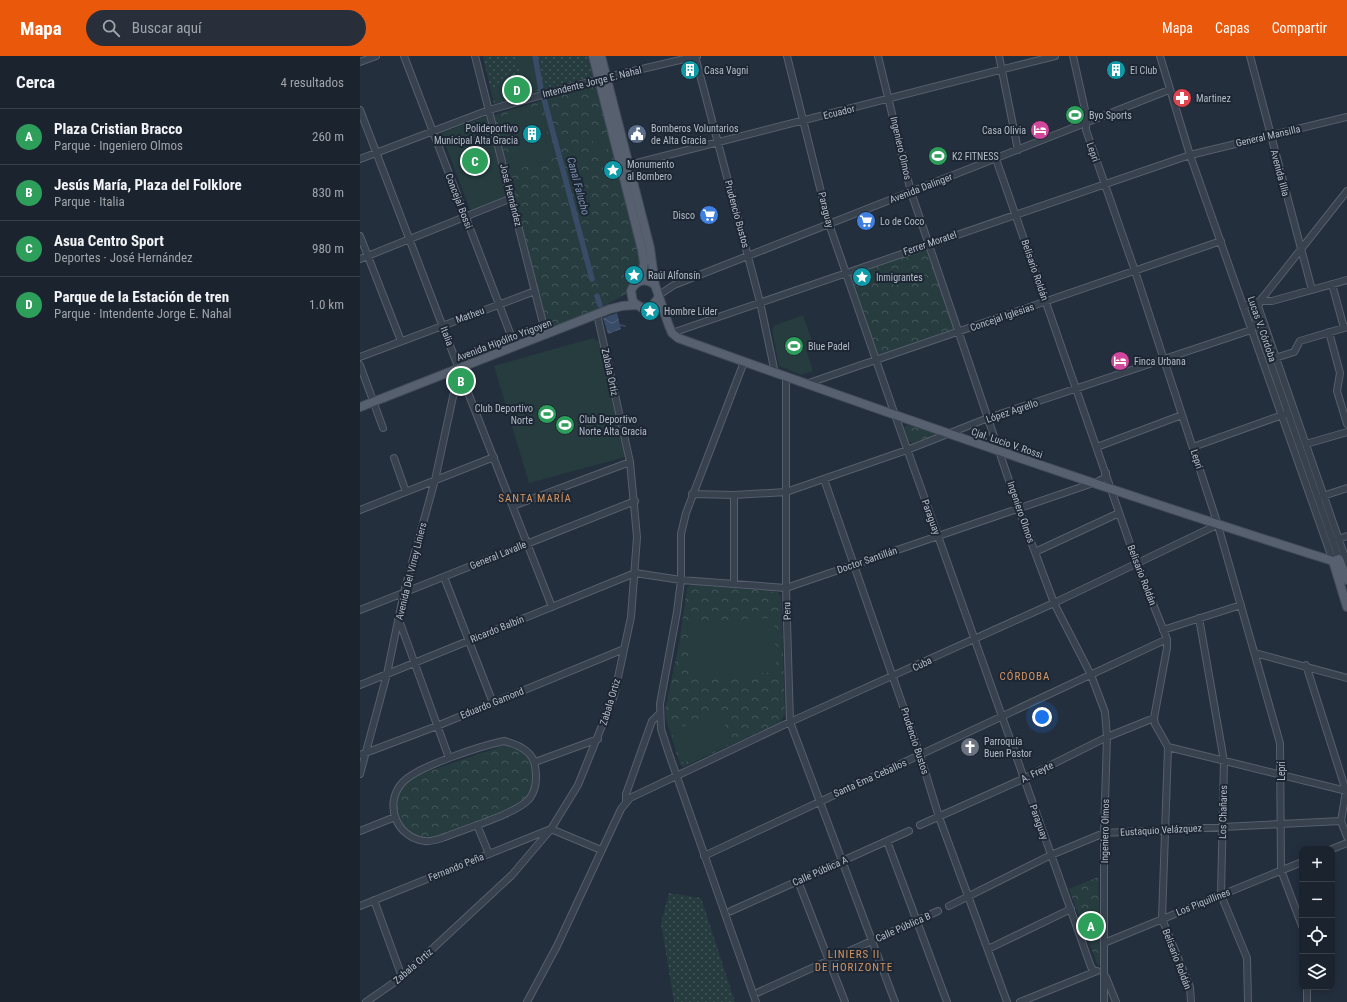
<!DOCTYPE html>
<html lang="es">
<head>
<meta charset="utf-8">
<style>
  body { margin:0; font-family:"Roboto Condensed",sans-serif; background:#282f3a; color:#f1f3f6 }
  .controls { position:absolute; right:12px; bottom:12px; display:grid; overflow:hidden; border-radius:8px; box-shadow:0 2px 10px #0003 }
  .controls button { width:36px; height:36px; display:grid; place-items:center; padding:0; border:0; border-bottom:1px solid #39404a; background:#1b232e; color:#f1f3f6; font:20px sans-serif }
  .you { position:absolute; left:682px; top:661px; width:14px; height:14px; margin:-10px; border:3px solid #fff; border-radius:50%; background:#1a73e8; box-shadow:0 0 0 6px #1a73e833 }
  .badge { display:grid; place-items:center; width:26px; height:26px; border-radius:50%; background:#ea580c; color:#fff; font-size:13px; font-weight:700 }
  .pin { position:absolute; translate:-50% -50%; border:2px solid #fff; box-shadow:0 1px 4px #0006 }
  .list { margin:0; padding:0; list-style:none }
  h2 { display:flex; justify-content:space-between; align-items:center; height:52px; margin:0; padding:0 16px; font-size:17px }
  h2 small { font-size:13px; font-weight:400; color:#a0a4aa }
  .list li { display:grid; grid-template-columns:26px 1fr auto; gap:12px; align-items:center; box-sizing:border-box; height:56px; padding:0 16px; border-top:1px solid #39404a }
  .list b { display:block; font-size:15px; white-space:nowrap }
  .list p { margin:0; font-size:13px; white-space:nowrap; color:#a0a4aa }
  .list em { font-size:13px; font-style:normal; color:#a0a4aa }
  .icon { flex:none; width:22px; height:22px; fill:none; stroke:currentColor; stroke-width:2; stroke-linecap:round; stroke-linejoin:round }
  .map { position:relative; flex:none; width:987px; height:946px; overflow:hidden }
  header { display:flex; align-items:center; gap:24px; box-sizing:border-box; height:56px; padding:0 20px; background:#ea580c; color:#fff }
  header strong { font-size:19px }
  nav { display:flex; gap:22px; margin-inline-start:auto; font-size:14px }
  .search { width:280px; height:36px; background:#282f3a; display:flex; align-items:center; gap:10px; box-sizing:border-box; padding:0 14px; border-radius:22px; color:#a0a4aa; font-size:15px }
  main { display:flex }
  aside { flex:1; background:#1b232e }
  .map>svg:first-child { display:block }
  .grass { fill:url(#grass-dots) }
  .forest { fill:url(#forest-crowns) }
  .garden { fill:#263c3f }
  .water { fill:url(#water-waves) }
  .lines { fill:none; stroke-linecap:round; stroke-linejoin:round }
  .stream { stroke:#394c67; stroke-width:1.5 }
  .canal { stroke:#394c67; stroke-width:5.5 }
  .minor-casing { stroke:#565f6c; stroke-width:8 }
  .major-casing { stroke:#414a57; stroke-width:10 }
  .minor { stroke:#38414e; stroke-width:6 }
  .major { stroke:#56606e; stroke-width:8 }
  .labels { text-anchor:middle; dominant-baseline:central; stroke-width:4; stroke-linejoin:round; paint-order:stroke }
  .poi-label { font-size:10px; fill:#b4bcc9; stroke:#1d2633; text-anchor:start }
  .street-label { font-size:10px; fill:#b4bcc9; stroke:#1d2633 }
  .water-label { font-size:11px; font-style:italic; fill:#7c92b1; stroke:#1d2633 }
  .neighbourhood-label { font-size:11px; letter-spacing:1px; fill:#d59563; stroke:#1d2633 }
</style>
</head>
<body>
<header>
<strong>Mapa</strong>
<div class="search"><svg class="icon" aria-label="search" viewBox="0 0 24 24"><circle cx="10" cy="10" r="6"/><path d="M15 15l6 6"/></svg>Buscar aquí</div>
<nav><a>Mapa</a><a>Capas</a><a>Compartir</a></nav>
</header>
<main>
<aside>
<h2>Cerca<small>4 resultados</small></h2>
<ul class="list">
<li><span class="badge" style="background:#2e9e5b">A</span><div><b>Plaza Cristian Bracco</b><p>Parque · Ingeniero Olmos</p></div><em>260 m</em></li>
<li><span class="badge" style="background:#2e9e5b">B</span><div><b>Jesús María, Plaza del Folklore</b><p>Parque · Italia</p></div><em>830 m</em></li>
<li><span class="badge" style="background:#2e9e5b">C</span><div><b>Asua Centro Sport</b><p>Deportes · José Hernández</p></div><em>980 m</em></li>
<li><span class="badge" style="background:#2e9e5b">D</span><div><b>Parque de la Estación de tren</b><p>Parque · Intendente Jorge E. Nahal</p></div><em>1.0 km</em></li>
</ul>
</aside>
<div class="map">
<svg width="987" height="946" viewBox="0 0 987 946">
  <defs>
    <pattern id="grass-dots" width="8" height="8" patternUnits="userSpaceOnUse"><rect width="8" height="8" fill="#263c3f"/><path d="M2 2h.1M6 6h.1" fill="none" stroke="#435659" stroke-width="1.8" stroke-linecap="round"/></pattern>
    <pattern id="forest-crowns" width="20" height="18" patternUnits="userSpaceOnUse"><rect width="20" height="18" fill="#263c3f"/><path d="M2 6a3 3 0 1 1 6 0M12 15a3 3 0 1 1 6 0" fill="none" stroke="#435659"/></pattern>
    <pattern id="water-waves" width="16" height="10" patternUnits="userSpaceOnUse"><rect width="16" height="10" fill="#394c67"/><path d="M0 5q4-4 8 0t8 0" fill="none" stroke="#53647b"/></pattern>
  </defs>
  <rect width="100%" height="100%" fill="#242f3e"/>
  <!-- grass -->
  <path class="grass" d="M123,0H228L233,20L134,48Z
    M309,837L341,842L375,946H314L301,867Z"/>
  <!-- forest -->
  <path class="forest" d="M235,29L278,192L280,207L278,221L266,238L238,253L188,274L134,59Z
    M567,191L595,274L517,300L489,217Z
    M547,369L578,378L552,387L549,385L544,372Z
    M332,528L417,536L421,540L425,658L420,666L323,711L320,708L306,663L305,654L319,588L327,532Z
    M148,688L162,696L169,704L173,713L174,725L171,736L160,749L72,784C35,782 23,741 55,720Z
    M738,821L741,907L738,910L709,833Z"/>
  <!-- garden -->
  <path class="garden" d="M156,0H172L180,32L164,36Z
    M160,25L162,37L134,44L131,32Z
    M179,49L195,102L155,114L139,61Z
    M124,61L127,62L148,142L111,156L81,77Z
    M243,79L247,97L236,100L232,82Z
    M443,259L454,291L446,294L453,315L441,319L419,310L412,273L414,272L413,270Z
    M233,282L241,287L265,401L169,427L134,310Z
    M414,562L416,616L330,621L327,567Z
    M360,656L372,687L323,707L311,675Z"/>
  <!-- water -->
  <path class="water" d="M257,257L261,273L248,278L243,262Z"/>
  <g class="lines">
    <!-- stream -->
    <path class="stream" d="M260,269L265,270"/>
    <!-- canal -->
    <path class="canal" d="M175,0L181,33
      M184,43L232,223
      M237,240L240,249"/>
    <defs>
      <path id="minor" d="M44,0L155,290
        M115,0L186,279
        M335,0L400,246L415,317
        M427,0L469,168L535,359L731,911L734,915
        M518,0L551,136L658,451L694,547L731,619L745,656L747,681L744,777V946
        M639,0L658,94
        M713,0L726,58V74L775,215L857,466L920,687L921,814L942,870
        M800,0L830,99L973,505
        M890,0L952,234
        M0,6L16,0
        M0,54L107,334L192,551
        M0,103L129,54L239,23L337,0
        M636,103L777,508L807,583V592L794,662L795,668L808,691L802,863L830,931L831,946
        M265,110L695,0
        M0,180L41,285
        M0,203L152,142
        M972,228L984,272
        M299,239L314,229L809,34
        M883,250L900,245H912L987,224
        M899,253L987,507
        M969,276L980,317L977,335L987,368
        M312,277L830,99L987,61
        M0,301L175,235
        M915,302L934,296L940,285L987,271
        M384,306L326,457L321,478V524L317,556L300,648L301,673L309,698L396,946
        M0,309L23,372
        M426,321V532L430,666L535,946
        M446,328L861,185
        M946,388L987,376
        M737,391L822,359
        M833,391L925,358
        M34,402L46,436
        M464,423L560,699L579,761L647,946
        M332,438L374,439L426,436L547,394L628,362L891,274L896,265
        M963,440L987,432
        M153,450L270,406
        M0,454L134,401
        M978,483L987,480
        M675,496L759,457
        M979,503L898,271L896,260L900,245L987,135
        M84,521L133,647
        M374,528V439
        M0,554L275,445
        M839,562L864,705L861,839L887,902L888,946
        M39,564L89,702
        M803,574L881,549
        M895,597L987,622
        M946,609L986,735L981,765L987,781
        M0,629L275,517L321,524L426,532L739,425L744,422L746,417
        M144,685C156,688 173,695 175,710C177,721 177,732 170,742C159,757 104,773 85,781C79,783 71,786 65,785C36,782 23,747 43,726C58,710 121,690 144,685Z
        M808,691L987,735
        M0,699L77,670L264,593
        M175,706L238,683
        M0,718L27,618L44,536L75,424L99,313
        M266,746V738L292,665L299,658
        M117,769L129,798
        M560,769L663,723L747,681L794,662
        M0,775L35,761
        M527,785L587,946
        M972,793L987,787
        M344,800L807,583
        M438,825L485,946
        M14,844L42,921
        M0,850L191,773L241,794
        M589,850L691,799L744,777L981,765
        M371,855L549,775
        M744,887L942,806
        M628,893L711,853
        M746,921L756,946
        M399,936L578,855
        M6,946L42,921L152,819L191,773L218,729L254,640L271,561L277,481L270,406L237,258
        M167,946L197,890L261,753L270,742L430,666L694,547L857,469
        M660,946L737,915
        M947,946V931"/>
      <path id="major" d="M233,0L282,194L284,207L281,225
        M241,0L290,192L295,229
        M299,241L292,250L282,252L273,246L271,235C275,224 286,221 295,229L309,270L312,277L318,282C535,360 753,436 973,505L979,503L987,524
        M0,351L250,253L262,250L276,249
        M973,505L987,551"/>
    </defs>
    <!-- minor casing -->
    <use href="#minor" class="minor-casing"/>
    <!-- major casing -->
    <use href="#major" class="major-casing"/>
    <!-- minor -->
    <use href="#minor" class="minor"/>
    <!-- major -->
    <use href="#major" class="major"/>
  </g>
  <!-- icons -->
  <defs>
    <symbol id="building-disc" viewBox="-11 -11 22 22"><circle r="9.5" fill="#0f9aa8" stroke="#1d2633"/><path d="M-4-6H4V6H1V3H-1V6H-4ZM-2.5-4.3h1.7v1.8h-1.7ZM.8-4.3h1.7v1.8H.8ZM-2.5-1h1.7V.8h-1.7ZM.8-1h1.7V.8H.8Z" fill="#fff"/></symbol>
    <symbol id="pharmacy-disc" viewBox="-11 -11 22 22"><circle r="9.5" fill="#e0444e" stroke="#1d2633"/><path d="M-2-6h4v4h4v4h-4v4h-4v-4h-4v-4h4Z" fill="#fff"/></symbol>
    <symbol id="stadium-disc" viewBox="-11 -11 22 22"><circle r="9.5" fill="#2e9e5b" stroke="#1d2633"/><path d="M0-5a6.5 5 0 1 0 0 10a6.5 5 0 1 0 0-10ZM-3.5-1.8h7v3.6h-7Z" fill="#fff"/></symbol>
    <symbol id="hotel-disc" viewBox="-11 -11 22 22"><circle r="9.5" fill="#d1479c" stroke="#1d2633"/><path d="M-6-4.5h1.5V1H6V5H4.5V3h-9V5H-6ZM-4 0a1.8 1.8 0 1 1 3.6 0ZM.5 0V-2.5h3Q6-2.5 6 0Z" fill="#fff"/></symbol>
    <symbol id="civic-disc" viewBox="-11 -11 22 22"><circle r="9.5" fill="#5c6f8a" stroke="#1d2633"/><path d="M-.6-6.5H3V-4.5H.6V-3L4-1V1h2V6H-6V1h2V-1L-.6-3ZM-1.2 2.5V6h2.4V2.5Z" fill="#fff"/></symbol>
    <symbol id="sight-disc" viewBox="-11 -11 22 22"><circle r="9.5" fill="#0f9aa8" stroke="#1d2633"/><path d="M0-6L1.8-2.2L6-1.7L2.9 1.2L3.7 5.4L0 3.3L-3.7 5.4L-2.9 1.2L-6-1.7L-1.8-2.2Z" fill="#fff"/></symbol>
    <symbol id="supermarket-disc" viewBox="-11 -11 22 22"><circle r="9.5" fill="#3f7fe0" stroke="#1d2633"/><path d="M-6-5.5h2.5l.6 2H6L4.5 2H-2.5L-4.4-4H-6ZM-1.5 3.2a1.3 1.3 0 1 0 .1 0ZM3 3.2a1.3 1.3 0 1 0 .1 0Z" fill="#fff"/></symbol>
    <symbol id="church-disc" viewBox="-11 -11 22 22"><circle r="9.5" fill="#6b7280" stroke="#1d2633"/><path d="M-1.2-6h2.4v3.5h3.3v2.4h-3.3V6h-2.4V-.1h-3.3v-2.4h3.3Z" fill="#fff"/></symbol>
  </defs>
  <g fill-rule="evenodd">
    <use href="#building-disc" x="319" y="3" width="22" height="22"/>
    <use href="#building-disc" x="745" y="3" width="22" height="22"/>
    <use href="#pharmacy-disc" x="811" y="31" width="22" height="22"/>
    <use href="#stadium-disc" x="704" y="48" width="22" height="22"/>
    <use href="#hotel-disc" x="669" y="63" width="22" height="22"/>
    <use href="#building-disc" x="161" y="67" width="22" height="22"/>
    <use href="#civic-disc" x="266" y="67" width="22" height="22"/>
    <use href="#stadium-disc" x="567" y="89" width="22" height="22"/>
    <use href="#sight-disc" x="242" y="103" width="22" height="22"/>
    <use href="#supermarket-disc" x="338" y="148" width="22" height="22"/>
    <use href="#supermarket-disc" x="495" y="154" width="22" height="22"/>
    <use href="#sight-disc" x="263" y="208" width="22" height="22"/>
    <use href="#sight-disc" x="491" y="210" width="22" height="22"/>
    <use href="#sight-disc" x="279" y="244" width="22" height="22"/>
    <use href="#stadium-disc" x="423" y="279" width="22" height="22"/>
    <use href="#hotel-disc" x="749" y="294" width="22" height="22"/>
    <use href="#stadium-disc" x="176" y="347" width="22" height="22"/>
    <use href="#stadium-disc" x="194" y="358" width="22" height="22"/>
    <use href="#church-disc" x="599" y="680" width="22" height="22"/>
  </g>
  <g class="labels">
    <!-- poi labels -->
    <g class="poi-label">
      <text x="344" y="14">Casa Vagni</text>
      <text x="770" y="14">El Club</text>
      <text x="836" y="42">Martinez</text>
      <text x="729" y="59">Byo Sports</text>
      <text x="158" y="72" text-anchor="end">Polideportivo<tspan x="158" dy="12">Municipal Alta Gracia</tspan></text>
      <text x="291" y="72">Bomberos Voluntarios<tspan x="291" dy="12">de Alta Gracia</tspan></text>
      <text x="666" y="74" text-anchor="end">Casa Olivia</text>
      <text x="592" y="100">K2 FITNESS</text>
      <text x="267" y="108">Monumento<tspan x="267" dy="12">al Bombero</tspan></text>
      <text x="335" y="159" text-anchor="end">Disco</text>
      <text x="520" y="165">Lo de Coco</text>
      <text x="288" y="219">Raúl Alfonsín</text>
      <text x="516" y="221">Inmigrantes</text>
      <text x="304" y="255">Hombre Líder</text>
      <text x="448" y="290">Blue Padel</text>
      <text x="774" y="305">Finca Urbana</text>
      <text x="173" y="352" text-anchor="end">Club Deportivo<tspan x="173" dy="12">Norte</tspan></text>
      <text x="219" y="363">Club Deportivo<tspan x="219" dy="12">Norte Alta Gracia</tspan></text>
      <text x="624" y="685">Parroquía<tspan x="624" dy="12">Buen Pastor</tspan></text>
    </g>
    <!-- street labels -->
    <g class="street-label">
      <text transform="translate(232 26) rotate(-14)">Intendente Jorge E. Nahal</text>
      <text transform="translate(479 56) rotate(-14)">Ecuador</text>
      <text transform="translate(908 80) rotate(-13)">General Mansilla</text>
      <text transform="translate(541 92) rotate(77)">Ingeniero Olmos</text>
      <text transform="translate(733 96) rotate(71)">Lepri</text>
      <text transform="translate(920 117) rotate(75)">Avenida Illia</text>
      <text transform="translate(561 132) rotate(-21)">Avenida Dalinger</text>
      <text transform="translate(151 139) rotate(76)">José Hernández</text>
      <text transform="translate(99 145) rotate(69)">Concejal Bossi</text>
      <text transform="translate(466 154) rotate(76)">Paraguay</text>
      <text transform="translate(377 158) rotate(75)">Prudencio Bustos</text>
      <text transform="translate(570 187) rotate(-19)">Ferrer Moratel</text>
      <text transform="translate(675 214) rotate(71)">Belisario Roldán</text>
      <text transform="translate(110 259) rotate(-20)">Matheu</text>
      <text transform="translate(642 261) rotate(-19)">Concejal Iglesias</text>
      <text transform="translate(902 273) rotate(71)">Lucas V. Córdoba</text>
      <text transform="translate(87 280) rotate(69)">Italia</text>
      <text transform="translate(144 284) rotate(-21)">Avenida Hipólito Yrigoyen</text>
      <text transform="translate(250 316) rotate(78)">Zabala Ortiz</text>
      <text transform="translate(652 355) rotate(-19)">López Agrello</text>
      <text transform="translate(647 387) rotate(19)">Cjal. Lucio V. Rossi</text>
      <text transform="translate(837 403) rotate(72)">Lepri</text>
      <text transform="translate(661 456) rotate(71)">Ingeniero Olmos</text>
      <text transform="translate(571 461) rotate(70)">Paraguay</text>
      <text transform="translate(138 499) rotate(-22)">General Lavalle</text>
      <text transform="translate(507 504) rotate(-19)">Doctor Santillán</text>
      <text transform="translate(51 515) rotate(-76)">Avenida Del Virrey Liniers</text>
      <text transform="translate(782 519) rotate(69)">Belisario Roldán</text>
      <text transform="translate(427 555) rotate(-92)">Peru</text>
      <text transform="translate(137 573) rotate(-22)">Ricardo Balbín</text>
      <text transform="translate(562 608) rotate(-26)">Cuba</text>
      <text transform="translate(250 646) rotate(-73)">Zabala Ortiz</text>
      <text transform="translate(132 647) rotate(-22)">Eduardo Gamond</text>
      <text transform="translate(555 685) rotate(72)">Prudencio Bustos</text>
      <text transform="translate(921 715) rotate(-90)">Lepri</text>
      <text transform="translate(677 716) rotate(-26)">A. Freyte</text>
      <text transform="translate(510 722) rotate(-24)">Santa Ema Ceballos</text>
      <text transform="translate(863 756) rotate(-89)">Los Chañares</text>
      <text transform="translate(679 766) rotate(70)">Paraguay</text>
      <text transform="translate(801 774) rotate(-3)">Eustaquio Velázquez</text>
      <text transform="translate(745 775) rotate(-89)">Ingeniero Olmos</text>
      <text transform="translate(96 811) rotate(-22)">Fernando Peña</text>
      <text transform="translate(460 815) rotate(-24)">Calle Pública A</text>
      <text transform="translate(843 846) rotate(-22)">Los Piquillines</text>
      <text transform="translate(543 871) rotate(-24)">Calle Pública B</text>
      <text transform="translate(817 903) rotate(69)">Belisario Roldán</text>
      <text transform="translate(53 910) rotate(-41)">Zabala Ortiz</text>
    </g>
    <!-- water labels -->
    <g class="water-label">
      <text transform="translate(218 130) rotate(75)">Canal Falucho</text>
    </g>
    <!-- neighbourhood labels -->
    <g class="neighbourhood-label">
      <text x="175" y="442">SANTA MARÍA</text>
      <text x="665" y="620">CÓRDOBA</text>
      <text x="494" y="898">LINIERS II<tspan x="494" dy="13">DE HORIZONTE</tspan></text>
    </g>
  </g>
</svg>
<div class="controls">
<button>+</button>
<button>−</button>
<button><svg class="icon" aria-label="locate" viewBox="0 0 24 24"><circle cx="12" cy="12" r="6"/><path d="M12 2v4M12 18v4M2 12h4M18 12h4"/></svg></button>
<button><svg class="icon" aria-label="layers" viewBox="0 0 24 24"><path d="M12 4l9 5-9 5-9-5zM3 14l9 5 9-5"/></svg></button>
</div>
<div class="you"></div>
<div class="pin badge" style="left:731px;top:870px;background:#2e9e5b">A</div>
<div class="pin badge" style="left:101px;top:325px;background:#2e9e5b">B</div>
<div class="pin badge" style="left:115px;top:105px;background:#2e9e5b">C</div>
<div class="pin badge" style="left:157px;top:34px;background:#2e9e5b">D</div>
</div>
</main>
</body>
</html>
